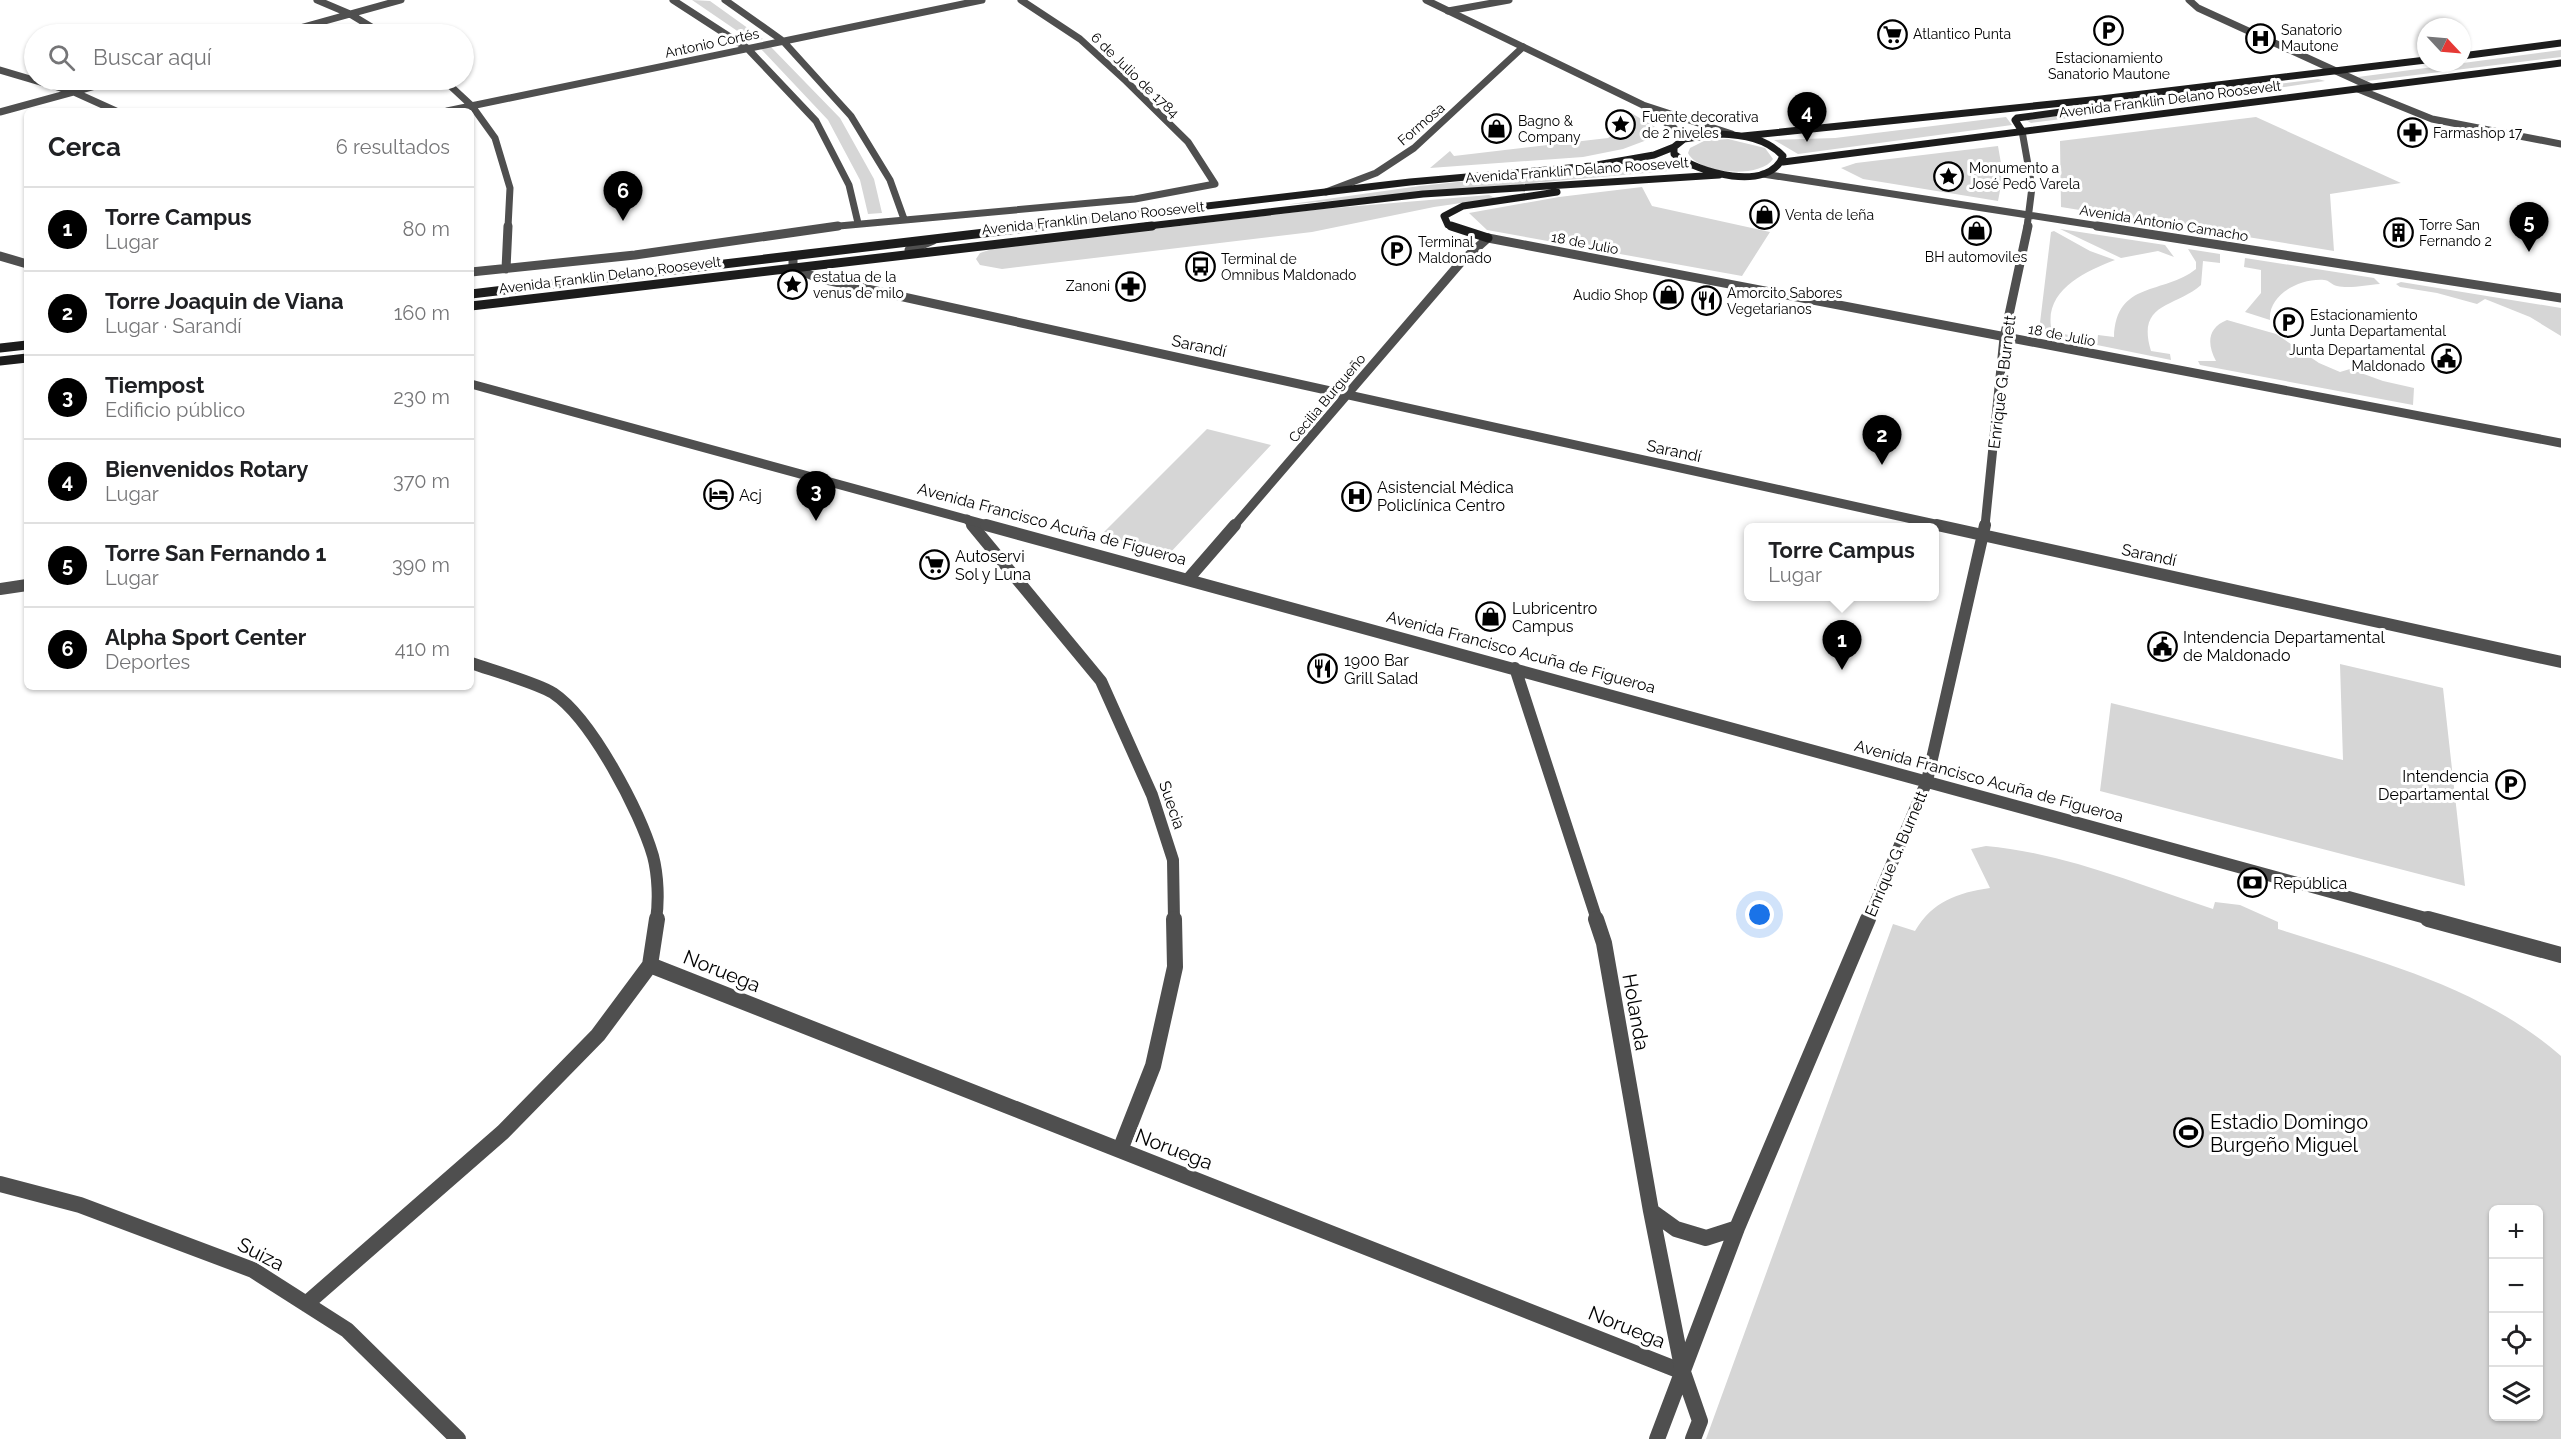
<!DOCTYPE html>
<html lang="es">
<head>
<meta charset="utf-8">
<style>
  body { margin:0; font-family:Raleway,sans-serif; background:#f2f2f2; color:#202124 }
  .controls { position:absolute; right:18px; bottom:18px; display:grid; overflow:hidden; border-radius:9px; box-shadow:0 2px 4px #0004 }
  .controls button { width:54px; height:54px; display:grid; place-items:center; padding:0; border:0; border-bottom:2px solid #e0e0e0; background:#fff; color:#202124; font:30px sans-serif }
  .compass { position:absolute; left:2417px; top:18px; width:54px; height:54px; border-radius:50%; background:#fff; box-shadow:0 2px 4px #0004; rotate:116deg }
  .you { position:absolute; left:1760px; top:915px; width:21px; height:21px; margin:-15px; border:4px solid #fff; border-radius:50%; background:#1a73e8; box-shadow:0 0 0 9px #1a73e833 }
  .badge { display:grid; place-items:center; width:39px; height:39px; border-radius:50%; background:#000; color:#fff; font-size:20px; font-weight:700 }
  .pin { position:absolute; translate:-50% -50px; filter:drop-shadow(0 2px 3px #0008) }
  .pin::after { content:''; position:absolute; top:32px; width:21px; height:18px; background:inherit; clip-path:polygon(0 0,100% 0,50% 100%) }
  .popup { position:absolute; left:1744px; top:523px; width:195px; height:78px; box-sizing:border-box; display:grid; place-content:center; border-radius:9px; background:#fff; filter:drop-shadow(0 2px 4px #0005); font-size:20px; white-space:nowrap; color:#757577 }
  .popup b { font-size:22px; color:#202124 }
  .popup::after { content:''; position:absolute; left:50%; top:100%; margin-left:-12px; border:12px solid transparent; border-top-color:#fff }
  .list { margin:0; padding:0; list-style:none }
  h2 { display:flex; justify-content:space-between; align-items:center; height:78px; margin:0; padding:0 24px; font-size:26px }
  h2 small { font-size:20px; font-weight:400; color:#757577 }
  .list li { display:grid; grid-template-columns:39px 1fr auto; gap:18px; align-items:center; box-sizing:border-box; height:84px; padding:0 24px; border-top:2px solid #e0e0e0 }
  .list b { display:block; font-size:22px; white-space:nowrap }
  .list p { margin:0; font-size:20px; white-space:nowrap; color:#757577 }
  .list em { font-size:20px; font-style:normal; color:#757577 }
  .icon { flex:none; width:33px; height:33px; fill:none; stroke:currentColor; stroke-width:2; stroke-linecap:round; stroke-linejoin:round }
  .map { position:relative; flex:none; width:2561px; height:1439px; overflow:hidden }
  .search { position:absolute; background:#fff; box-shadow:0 2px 4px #0004; left:24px; top:24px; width:450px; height:66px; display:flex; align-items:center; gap:15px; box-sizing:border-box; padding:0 21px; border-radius:33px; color:#757577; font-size:22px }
  .panel { position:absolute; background:#fff; box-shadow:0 2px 4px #0004; left:24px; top:108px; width:450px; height:582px; border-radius:9px }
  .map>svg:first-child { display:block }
  .green { fill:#d6d6d6; fill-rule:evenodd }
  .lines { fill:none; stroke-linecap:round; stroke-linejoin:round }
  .minor-far3 { stroke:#4f4f4f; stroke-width:7 }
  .minor-far2 { stroke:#4f4f4f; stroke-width:9 }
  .minor-far1 { stroke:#4f4f4f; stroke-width:12 }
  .minor { stroke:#4f4f4f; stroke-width:16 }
  .tertiary-far3 { stroke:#4f4f4f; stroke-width:7 }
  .tertiary-far2 { stroke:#4f4f4f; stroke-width:9 }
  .tertiary-far1 { stroke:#4f4f4f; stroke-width:12 }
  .tertiary { stroke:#4f4f4f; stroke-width:16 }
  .secondary-far1 { stroke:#1c1c1c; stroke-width:7 }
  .secondary { stroke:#1c1c1c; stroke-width:9 }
  .labels { text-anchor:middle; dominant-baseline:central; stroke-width:6; stroke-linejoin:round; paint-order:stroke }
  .far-poi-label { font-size:14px; fill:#000; stroke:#fff; text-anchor:start }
  .far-street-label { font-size:14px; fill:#000; stroke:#fff }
  .street-label { font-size:16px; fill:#000; stroke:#fff }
  .poi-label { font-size:16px; fill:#000; stroke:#fff; text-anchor:start }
  .near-street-label { font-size:20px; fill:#000; stroke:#fff }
  .near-poi-label { font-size:20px; fill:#000; stroke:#fff; text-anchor:start }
</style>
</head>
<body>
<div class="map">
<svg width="2561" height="1439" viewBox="0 0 2561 1439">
  <rect width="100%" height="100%" fill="#fff"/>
  <!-- green -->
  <path class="green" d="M692,0L710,1L763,39L752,41Z
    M771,47L840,118L874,179L882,213L868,214L860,180L828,120L761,49Z
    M2561,50V57L2367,81L2358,77Z
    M2318,79L2325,81L2270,89L2252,95L2031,123L2026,120L2100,110L2120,103Z
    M1631,113L1657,128L1647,140L1623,149L1583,157L1430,168L1450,151L1454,156L1608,138L1623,128L1609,117Z
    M2006,117L2012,125L1798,154L1774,140L1835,138Z
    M2256,117L2401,183L2330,194L2334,251L2061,207L2060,141Z
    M1728,139L1765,148L1773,159C1760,179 1698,174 1688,153L1690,148L1704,141Z
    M1998,146L2003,175L1998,201L1863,179L1841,168L1856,163Z
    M1654,161L1668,171L1284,205L1420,186Z
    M1642,187L1652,206L1770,232L1742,276L1487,230L1469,213L1559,197Z
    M1489,195L1495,198L1434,207L1312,232L1002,269L980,265L976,259L980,253L995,248L1322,209Z
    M2060,229L2165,245L2174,257L2158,251L2121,258Z
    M2054,231L2090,251L2115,260C2084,272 2042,291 2052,332L2069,335V340L2049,337L2039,331L2051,232Z
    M2188,249L2220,254V263L2203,261L2201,285C2175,308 2136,302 2151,351L2170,354L2171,360L2097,345L2098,335L2114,337C2116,280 2164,295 2196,269V262Z
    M2245,258L2374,278L2380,284C2367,285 2349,289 2337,286C2332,285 2329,280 2324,280C2301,278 2268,294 2270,320L2245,312L2261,293V270L2244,267Z
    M2401,282L2561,308V336L2530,317L2485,299L2477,304L2437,293L2400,287L2396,284Z
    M2227,320L2276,334L2319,363L2340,372L2350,369L2383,381L2414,388L2413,405L2200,365L2198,361H2216C2207,344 2207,328 2227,320Z
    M1207,429L1271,445L1169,554L1101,535Z
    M2340,664L2443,688L2465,886L2100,791L2111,703L2343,760Z
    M1986,846C2064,853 2139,885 2213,909L2215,902L2240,905L2278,922V929C2376,961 2481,986 2561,1056V1439H1706L1893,924L1915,931C1933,901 1957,893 1990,888L1971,849ZM2494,1210H2538V1416H2494Z"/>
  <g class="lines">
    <!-- minor-far3 -->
    <path class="minor-far3" d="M317,0L350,14L383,34
      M673,0L747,48L816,121L849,185L858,223
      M725,0L783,41L851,116L890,180L904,219
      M1448,11L1509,0
      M278,34L401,0
      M0,70L74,92L116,111
      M444,80L472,106L495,138L510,188L508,227
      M2358,89L2432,119L2561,144
      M447,111L982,0
      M0,112L117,80
      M1326,192L1376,173L1414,148L1523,47
      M828,227L1135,199L1215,184L1188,142L1126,81L1080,39L1021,0"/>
    <!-- minor-far2 -->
    <path class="minor-far2" d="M1488,238L2561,443
      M911,252L909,250L933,240
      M506,269L508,226
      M471,272L635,255L838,226
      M967,519L973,526"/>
    <!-- minor-far1 -->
    <path class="minor-far1" d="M972,525L1101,681L1152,795L1173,860L1174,920
      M0,589L27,585
      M471,663C491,670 537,683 553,693C592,719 640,812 653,856C658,875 659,901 656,920"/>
    <!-- minor -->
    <path class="minor" d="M650,965L1683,1372
      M1120,1150L1153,1066L1175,967L1174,919
      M0,1184L80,1205L253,1270L347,1330L458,1439
      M306,1304L503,1132L598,1035L650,965L657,919"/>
    <!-- tertiary-far3 -->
    <path class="tertiary-far3" d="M1426,0L1643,105L1732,134
      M2189,0L2198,8L2371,87
      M1645,108L1674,128L1684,139
      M2022,131L2032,187L2027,227
      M1763,174L2106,227"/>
    <!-- tertiary-far2 -->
    <path class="tertiary-far2" d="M2097,226L2561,298
      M0,256L27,264
      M793,256V267L817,278L1944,526
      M471,384L991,526
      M1234,526L1462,261L1488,238
      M1985,526L2004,338L2028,226"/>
    <!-- tertiary-far1 -->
    <path class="tertiary-far1" d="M986,525L2433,920
      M1937,525L2561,662
      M1189,578L1235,525
      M1515,668L1597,920
      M1868,920L1927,781L1985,525"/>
    <!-- tertiary -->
    <path class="tertiary" d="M1596,919L1604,943L1651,1211L1683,1372L1700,1421L1693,1439
      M2428,919L2561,955
      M1651,1211L1676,1229L1706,1238L1737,1228
      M1657,1439L1737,1228L1868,919"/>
    <!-- secondary-far1 -->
    <path class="secondary-far1" d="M2462,56L2561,43
      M2022,131L2015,120L2017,118L2090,108
      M1719,134C1743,135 1766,138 1783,156C1770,193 1697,173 1674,154V147L1684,139Z
      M1743,136L2101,99L2426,60
      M1783,162L2561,63
      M1030,227L1410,182L1591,166L1654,155L1674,147
      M1140,227L1423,194L1719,175
      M1455,227L1448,225L1444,216L1463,206L1557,192"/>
    <!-- secondary -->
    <path class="secondary" d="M1451,226L1488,238
      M471,294L1043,226
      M471,306L1152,226
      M0,348L27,345
      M0,361L27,358"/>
  </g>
  <!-- icons -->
  <defs>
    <symbol id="parking-ring" viewBox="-11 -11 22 22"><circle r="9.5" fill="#fff" stroke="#000" stroke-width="1.5"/><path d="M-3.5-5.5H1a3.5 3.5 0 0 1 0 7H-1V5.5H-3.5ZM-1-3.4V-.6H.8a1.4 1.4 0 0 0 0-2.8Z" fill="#000"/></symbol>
    <symbol id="supermarket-ring" viewBox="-11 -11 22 22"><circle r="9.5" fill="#fff" stroke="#000" stroke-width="1.5"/><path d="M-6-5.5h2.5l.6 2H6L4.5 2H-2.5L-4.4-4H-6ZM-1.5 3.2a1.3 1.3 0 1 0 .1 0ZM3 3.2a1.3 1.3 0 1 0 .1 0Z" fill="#000"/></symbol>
    <symbol id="hospital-ring" viewBox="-11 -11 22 22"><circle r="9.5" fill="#fff" stroke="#000" stroke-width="1.5"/><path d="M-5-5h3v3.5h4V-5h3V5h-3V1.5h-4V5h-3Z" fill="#000"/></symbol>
    <symbol id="sight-ring" viewBox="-11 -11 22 22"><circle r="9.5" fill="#fff" stroke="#000" stroke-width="1.5"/><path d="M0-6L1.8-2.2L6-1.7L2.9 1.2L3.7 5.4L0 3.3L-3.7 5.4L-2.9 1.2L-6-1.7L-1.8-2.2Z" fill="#000"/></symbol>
    <symbol id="shop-ring" viewBox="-11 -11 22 22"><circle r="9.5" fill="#fff" stroke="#000" stroke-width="1.5"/><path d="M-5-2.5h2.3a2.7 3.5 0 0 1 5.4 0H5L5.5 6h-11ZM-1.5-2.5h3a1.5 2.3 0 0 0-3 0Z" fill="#000"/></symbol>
    <symbol id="pharmacy-ring" viewBox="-11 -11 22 22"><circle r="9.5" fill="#fff" stroke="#000" stroke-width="1.5"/><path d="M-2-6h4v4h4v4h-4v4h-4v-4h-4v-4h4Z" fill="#000"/></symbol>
    <symbol id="building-ring" viewBox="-11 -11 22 22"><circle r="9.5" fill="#fff" stroke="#000" stroke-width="1.5"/><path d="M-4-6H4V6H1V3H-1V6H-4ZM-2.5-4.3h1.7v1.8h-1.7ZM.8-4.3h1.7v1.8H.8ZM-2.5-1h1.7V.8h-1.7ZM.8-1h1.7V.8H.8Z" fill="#000"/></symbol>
    <symbol id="bus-ring" viewBox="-11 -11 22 22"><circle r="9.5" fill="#fff" stroke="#000" stroke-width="1.5"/><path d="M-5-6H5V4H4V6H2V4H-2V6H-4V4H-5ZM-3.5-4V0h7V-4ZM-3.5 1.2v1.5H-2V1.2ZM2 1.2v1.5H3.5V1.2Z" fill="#000"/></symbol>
    <symbol id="restaurant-ring" viewBox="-11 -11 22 22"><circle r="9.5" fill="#fff" stroke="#000" stroke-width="1.5"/><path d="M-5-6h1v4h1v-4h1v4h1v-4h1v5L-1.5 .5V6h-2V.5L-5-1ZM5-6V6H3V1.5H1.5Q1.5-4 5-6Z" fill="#000"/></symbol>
    <symbol id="civic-ring" viewBox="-11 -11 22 22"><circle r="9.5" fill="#fff" stroke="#000" stroke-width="1.5"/><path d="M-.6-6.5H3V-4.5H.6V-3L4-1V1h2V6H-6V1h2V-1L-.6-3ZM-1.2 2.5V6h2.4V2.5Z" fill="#000"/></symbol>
    <symbol id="hotel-ring" viewBox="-11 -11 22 22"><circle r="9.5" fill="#fff" stroke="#000" stroke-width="1.5"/><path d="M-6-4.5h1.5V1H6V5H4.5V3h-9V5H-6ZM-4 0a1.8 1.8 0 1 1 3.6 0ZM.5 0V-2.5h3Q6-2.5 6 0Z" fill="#000"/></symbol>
    <symbol id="bank-ring" viewBox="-11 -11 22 22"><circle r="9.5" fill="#fff" stroke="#000" stroke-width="1.5"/><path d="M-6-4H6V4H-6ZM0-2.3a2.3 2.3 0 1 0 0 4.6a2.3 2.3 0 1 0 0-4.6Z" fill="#000"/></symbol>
    <symbol id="stadium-ring" viewBox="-11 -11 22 22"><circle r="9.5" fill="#fff" stroke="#000" stroke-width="1.5"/><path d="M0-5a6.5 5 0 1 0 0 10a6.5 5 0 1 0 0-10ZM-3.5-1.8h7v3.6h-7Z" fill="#000"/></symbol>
  </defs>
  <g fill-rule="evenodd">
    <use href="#parking-ring" x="2092" y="14" width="33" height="33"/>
    <use href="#supermarket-ring" x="1876" y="18" width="33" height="33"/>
    <use href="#hospital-ring" x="2244" y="22" width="33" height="33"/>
    <use href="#sight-ring" x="1604" y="108" width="33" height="33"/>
    <use href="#shop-ring" x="1480" y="112" width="33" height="33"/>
    <use href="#pharmacy-ring" x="2396" y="116" width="33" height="33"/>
    <use href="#sight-ring" x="1932" y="160" width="33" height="33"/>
    <use href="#shop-ring" x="1748" y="198" width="33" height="33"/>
    <use href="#shop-ring" x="1960" y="214" width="33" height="33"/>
    <use href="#building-ring" x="2382" y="216" width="33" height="33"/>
    <use href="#parking-ring" x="1380" y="234" width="33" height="33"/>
    <use href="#bus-ring" x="1184" y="250" width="33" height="33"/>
    <use href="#sight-ring" x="776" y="268" width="33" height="33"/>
    <use href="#pharmacy-ring" x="1114" y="270" width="33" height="33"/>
    <use href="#shop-ring" x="1652" y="278" width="33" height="33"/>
    <use href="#restaurant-ring" x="1690" y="284" width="33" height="33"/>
    <use href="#parking-ring" x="2272" y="306" width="33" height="33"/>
    <use href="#civic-ring" x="2430" y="342" width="33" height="33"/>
    <use href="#hotel-ring" x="702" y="478" width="33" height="33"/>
    <use href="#hospital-ring" x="1340" y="480" width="33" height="33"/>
    <use href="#supermarket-ring" x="918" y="548" width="33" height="33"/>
    <use href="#shop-ring" x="1474" y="600" width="33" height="33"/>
    <use href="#civic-ring" x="2146" y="630" width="33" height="33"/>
    <use href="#restaurant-ring" x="1306" y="652" width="33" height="33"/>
    <use href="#parking-ring" x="2494" y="768" width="33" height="33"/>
    <use href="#bank-ring" x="2236" y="866" width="33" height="33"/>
    <use href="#stadium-ring" x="2172" y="1116" width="33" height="33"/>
  </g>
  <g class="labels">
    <!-- far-poi labels -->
    <g class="far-poi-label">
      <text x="2281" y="30">Sanatorio<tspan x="2281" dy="16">Mautone</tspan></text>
      <text x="1913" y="34">Atlantico Punta</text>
      <text x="2109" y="58" text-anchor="middle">Estacionamiento<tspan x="2109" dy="16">Sanatorio Mautone</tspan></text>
      <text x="1642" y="117">Fuente decorativa<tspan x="1642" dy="16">de 2 niveles</tspan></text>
      <text x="1518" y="121">Bagno &amp;<tspan x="1518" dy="16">Company</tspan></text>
      <text x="2433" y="133">Farmashop 17</text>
      <text x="1969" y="168">Monumento a<tspan x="1969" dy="16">José Pedo Varela</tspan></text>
      <text x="1785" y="215">Venta de leña</text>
      <text x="2419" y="225">Torre San<tspan x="2419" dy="16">Fernando 2</tspan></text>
      <text x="1418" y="242">Terminal<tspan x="1418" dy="16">Maldonado</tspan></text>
      <text x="1976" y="257" text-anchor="middle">BH automoviles</text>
      <text x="1221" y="259">Terminal de<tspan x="1221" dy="16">Omnibus Maldonado</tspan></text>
      <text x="813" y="277">estatua de la<tspan x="813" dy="16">venus de milo</tspan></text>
      <text x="1110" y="286" text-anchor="end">Zanoni</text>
      <text x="1727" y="293">Amorcito Sabores<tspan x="1727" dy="16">Vegetarianos</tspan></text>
      <text x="1648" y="295" text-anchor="end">Audio Shop</text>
      <text x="2310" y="315">Estacionamiento<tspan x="2310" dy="16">Junta Departamental</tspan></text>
      <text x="2425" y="350" text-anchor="end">Junta Departamental<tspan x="2425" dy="16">Maldonado</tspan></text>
    </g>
    <!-- far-street labels -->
    <g class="far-street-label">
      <text transform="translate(712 43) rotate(-12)">Antonio Cortés</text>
      <text transform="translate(1135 75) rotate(44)">6 de Julio de 1784</text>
      <text transform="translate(2170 99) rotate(-7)">Avenida Franklin Delano Roosevelt</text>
      <text transform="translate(1421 124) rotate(-41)">Formosa</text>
      <text transform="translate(1577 170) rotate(-4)">Avenida Franklin Delano Roosevelt</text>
      <text transform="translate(1093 218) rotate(-6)">Avenida Franklin Delano Roosevelt</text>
      <text transform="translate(2164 223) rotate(9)">Avenida Antonio Camacho</text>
      <text transform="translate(1585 243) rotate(11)">18 de Julio</text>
      <text transform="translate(610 275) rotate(-7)">Avenida Franklin Delano Roosevelt</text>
      <text transform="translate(2062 335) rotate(11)">18 de Julio</text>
      <text transform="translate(1327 398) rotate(-50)">Cecilia Burgueño</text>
    </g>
    <!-- street labels -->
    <g class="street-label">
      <text transform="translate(1199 346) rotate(12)">Sarandí</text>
      <text transform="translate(2002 382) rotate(-83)">Enrique G. Burnett</text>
      <text transform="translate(1674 451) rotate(12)">Sarandí</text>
      <text transform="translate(1052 524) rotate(15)">Avenida Francisco Acuña de Figueroa</text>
      <text transform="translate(2149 555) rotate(12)">Sarandí</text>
      <text transform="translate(1521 652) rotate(15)">Avenida Francisco Acuña de Figueroa</text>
      <text transform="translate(1989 781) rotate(15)">Avenida Francisco Acuña de Figueroa</text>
      <text transform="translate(1172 805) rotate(71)">Suecia</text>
      <text transform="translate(1896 854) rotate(-67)">Enrique G. Burnett</text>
    </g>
    <!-- poi labels -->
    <g class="poi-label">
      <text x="1377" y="487">Asistencial Médica<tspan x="1377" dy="18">Policlínica Centro</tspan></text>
      <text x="739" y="495">Acj</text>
      <text x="955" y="556">Autoservi<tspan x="955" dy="18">Sol y Luna</tspan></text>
      <text x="1512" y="608">Lubricentro<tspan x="1512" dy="18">Campus</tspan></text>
      <text x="2183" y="637">Intendencia Departamental<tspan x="2183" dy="18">de Maldonado</tspan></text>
      <text x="1344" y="660">1900 Bar<tspan x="1344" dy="18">Grill Salad</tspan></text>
      <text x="2489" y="776" text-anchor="end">Intendencia<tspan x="2489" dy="18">Departamental</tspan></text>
      <text x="2273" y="883">República</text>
    </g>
    <!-- near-street labels -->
    <g class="near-street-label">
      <text transform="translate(722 971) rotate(22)">Noruega</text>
      <text transform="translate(1636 1012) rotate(80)">Holanda</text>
      <text transform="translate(1174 1149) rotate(21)">Noruega</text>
      <text transform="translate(261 1254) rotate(27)">Suiza</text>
      <text transform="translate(1627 1327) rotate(22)">Noruega</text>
    </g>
    <!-- near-poi labels -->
    <g class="near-poi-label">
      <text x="2210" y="1122">Estadio Domingo<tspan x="2210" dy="23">Burgeño Miguel</tspan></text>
    </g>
  </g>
</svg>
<div class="controls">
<button>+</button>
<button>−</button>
<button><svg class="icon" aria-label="locate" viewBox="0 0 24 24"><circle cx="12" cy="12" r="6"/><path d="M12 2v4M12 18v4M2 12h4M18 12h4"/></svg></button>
<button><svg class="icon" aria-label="layers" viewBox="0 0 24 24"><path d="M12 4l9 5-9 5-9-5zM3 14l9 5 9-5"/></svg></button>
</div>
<svg class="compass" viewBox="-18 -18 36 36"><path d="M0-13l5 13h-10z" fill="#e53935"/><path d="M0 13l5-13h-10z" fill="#757577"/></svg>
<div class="you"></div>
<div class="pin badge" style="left:1842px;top:670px">1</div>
<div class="popup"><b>Torre Campus</b>Lugar</div>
<div class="pin badge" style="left:1882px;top:465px">2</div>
<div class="pin badge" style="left:816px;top:521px">3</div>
<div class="pin badge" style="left:1807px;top:142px">4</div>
<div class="pin badge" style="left:2529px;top:252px">5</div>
<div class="pin badge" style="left:623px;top:221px">6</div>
<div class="search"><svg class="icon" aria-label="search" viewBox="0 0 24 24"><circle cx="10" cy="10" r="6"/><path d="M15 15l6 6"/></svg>Buscar aquí</div>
<section class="panel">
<h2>Cerca<small>6 resultados</small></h2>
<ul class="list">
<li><span class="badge">1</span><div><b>Torre Campus</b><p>Lugar</p></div><em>80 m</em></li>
<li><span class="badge">2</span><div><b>Torre Joaquin de Viana</b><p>Lugar · Sarandí</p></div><em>160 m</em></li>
<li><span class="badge">3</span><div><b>Tiempost</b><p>Edificio público</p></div><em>230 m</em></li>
<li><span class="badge">4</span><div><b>Bienvenidos Rotary</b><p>Lugar</p></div><em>370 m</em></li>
<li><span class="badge">5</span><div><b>Torre San Fernando 1</b><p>Lugar</p></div><em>390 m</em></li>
<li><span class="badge">6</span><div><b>Alpha Sport Center</b><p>Deportes</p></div><em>410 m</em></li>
</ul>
</section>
</div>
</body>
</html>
